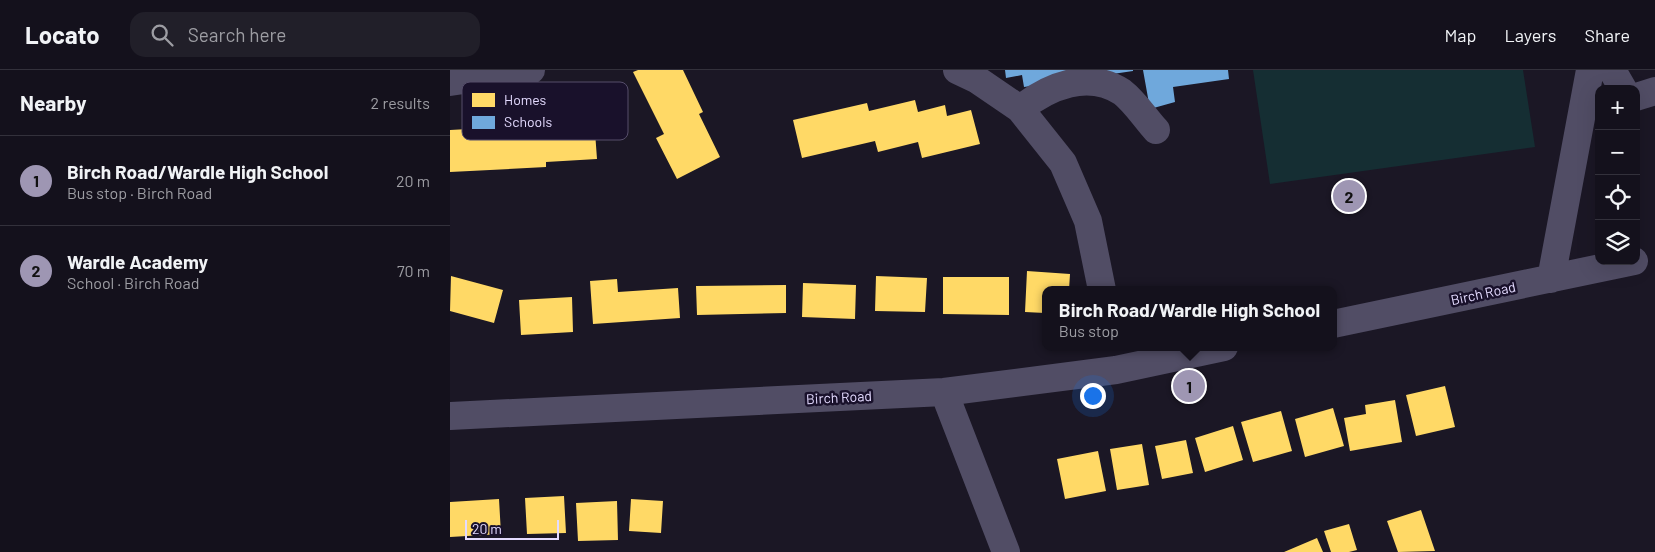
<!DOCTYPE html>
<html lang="en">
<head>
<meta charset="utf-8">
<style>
  body { margin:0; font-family:Barlow,sans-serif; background:#211f29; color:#f1f3f6 }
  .controls { position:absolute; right:15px; top:15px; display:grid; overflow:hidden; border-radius:10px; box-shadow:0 5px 20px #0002 }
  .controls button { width:45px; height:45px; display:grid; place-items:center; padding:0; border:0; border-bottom:1px solid #33313b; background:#14111c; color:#f1f3f6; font:25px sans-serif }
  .scale { position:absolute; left:15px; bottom:12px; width:94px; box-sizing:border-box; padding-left:5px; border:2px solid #e4dbff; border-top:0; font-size:14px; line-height:18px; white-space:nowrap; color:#e4dbff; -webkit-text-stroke:4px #19112b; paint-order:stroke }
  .you { position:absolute; left:642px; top:325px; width:18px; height:18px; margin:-12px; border:4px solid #fff; border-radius:50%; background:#1a73e8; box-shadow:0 0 0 8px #1a73e833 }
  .badge { display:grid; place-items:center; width:32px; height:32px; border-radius:50%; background:#9e96b3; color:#111; font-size:16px; font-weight:700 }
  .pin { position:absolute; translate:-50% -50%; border:2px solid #fff; box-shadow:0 1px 5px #0006 }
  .popup { position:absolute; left:592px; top:216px; width:295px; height:65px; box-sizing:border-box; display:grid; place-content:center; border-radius:10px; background:#14111c; filter:drop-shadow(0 1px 4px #0005); font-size:16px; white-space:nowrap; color:#9d9da3 }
  .popup b { font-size:19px; color:#f1f3f6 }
  .popup::after { content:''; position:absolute; left:50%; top:100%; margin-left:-10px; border:10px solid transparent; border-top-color:#14111c }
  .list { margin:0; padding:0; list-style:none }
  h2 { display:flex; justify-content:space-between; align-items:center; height:65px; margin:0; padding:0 20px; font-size:21px }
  h2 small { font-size:16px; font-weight:400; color:#9d9da3 }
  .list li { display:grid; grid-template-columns:32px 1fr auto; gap:15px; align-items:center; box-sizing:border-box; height:90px; padding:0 20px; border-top:1px solid #33313b }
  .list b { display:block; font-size:19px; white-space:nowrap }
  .list p { margin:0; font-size:16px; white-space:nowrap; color:#9d9da3 }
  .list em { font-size:16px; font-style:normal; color:#9d9da3 }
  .icon { flex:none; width:28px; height:28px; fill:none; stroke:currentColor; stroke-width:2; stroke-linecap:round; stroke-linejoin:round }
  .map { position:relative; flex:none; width:1205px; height:482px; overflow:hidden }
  header { display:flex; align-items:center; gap:30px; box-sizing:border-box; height:70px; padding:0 25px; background:#14111c; border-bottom:1px solid #33313b }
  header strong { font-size:24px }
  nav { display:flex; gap:28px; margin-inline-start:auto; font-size:18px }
  .search { width:350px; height:45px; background:#211f29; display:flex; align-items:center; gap:12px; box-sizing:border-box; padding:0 18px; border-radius:15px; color:#9d9da3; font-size:19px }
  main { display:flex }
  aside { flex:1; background:#14111c }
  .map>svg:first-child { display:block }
  .green { fill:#152e33 }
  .homes { fill:#ffd966 }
  .schools { fill:#6fa8dc }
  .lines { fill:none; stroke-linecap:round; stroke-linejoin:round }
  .minor { stroke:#514d65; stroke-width:28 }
  .labels { text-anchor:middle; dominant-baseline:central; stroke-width:5; stroke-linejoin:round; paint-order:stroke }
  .street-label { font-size:14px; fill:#e4dbff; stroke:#19112b }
  .key { fill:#19112b; stroke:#564e6b; stroke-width:1 }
  .key-label { font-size:14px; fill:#e4dbff }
</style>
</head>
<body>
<header>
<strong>Locato</strong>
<div class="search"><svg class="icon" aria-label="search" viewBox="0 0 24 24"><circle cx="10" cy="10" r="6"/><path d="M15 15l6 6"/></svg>Search here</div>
<nav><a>Map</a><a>Layers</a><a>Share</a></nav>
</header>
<main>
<aside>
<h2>Nearby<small>2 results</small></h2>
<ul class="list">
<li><span class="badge">1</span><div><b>Birch Road/Wardle High School</b><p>Bus stop · Birch Road</p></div><em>20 m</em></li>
<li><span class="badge">2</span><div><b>Wardle Academy</b><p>School · Birch Road</p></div><em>70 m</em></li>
</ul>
</aside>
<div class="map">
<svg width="1205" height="482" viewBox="0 0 1205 482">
  <rect width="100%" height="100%" fill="#1b1725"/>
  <!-- green -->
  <path class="green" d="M803,0H1073L1085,77L820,114Z"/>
  <!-- homes -->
  <path class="homes" d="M188,0H233L253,42L249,44L270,87L227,109L206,68L214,64L183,2Z
    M465,30L468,42L495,35L497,46L521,40L530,74L472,88L468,72L428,82L425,71L352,88L343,50L417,33L419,41Z
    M144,48L147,89L96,92V97L0,102V60L89,55L88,51Z
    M577,201L620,204L619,220H595V243L575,242Z
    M1,206L53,220L44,253L0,241Z
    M426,206L477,208L475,242L425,241Z
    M493,207H559V245L493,244Z
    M167,209L168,222L228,218L230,248L143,254L140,211Z
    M353,213L406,215L405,249L352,247Z
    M336,215V243L247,245L246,216Z
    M122,227L123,262L71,265L69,230Z
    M995,316L1005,357L966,366L956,325Z
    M945,330L952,372L900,381L894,348L916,344L915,335Z
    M883,338L894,376L855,387L845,349Z
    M831,341L842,381L803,392L791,352Z
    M783,356L793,390L755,402L745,368Z
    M736,370L743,403L712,409L705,376Z
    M692,374L699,415L667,420L660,379Z
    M648,381L656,421L615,429L607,389Z
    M114,426L116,463L77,464L75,428Z
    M49,429L51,464L0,467V432Z
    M181,429L213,431L211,463L179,461Z
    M167,431L168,470L128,471L126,433Z
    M971,440L985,481L948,482L937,451Z
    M899,454L907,480L899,482H881L874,461Z
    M867,468L873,482H834Z"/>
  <!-- schools -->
  <path class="schools" d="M555,0H683V1L574,17L572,5L556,8Z
    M693,0H778L779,9L723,17L725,32L700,39Z"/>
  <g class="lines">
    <!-- minor -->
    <path class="minor" d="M507,0L526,9L570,39L613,93L638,151L652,220
      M1162,0L1173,19
      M0,12L81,0
      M1186,27L1205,21
      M570,39C599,16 638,0 672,22C685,32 695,48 706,60
      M1101,209L1140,0
      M883,254L1184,191
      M494,322L556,482
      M0,346L494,322L666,300L774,277"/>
  </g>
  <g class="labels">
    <!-- street labels -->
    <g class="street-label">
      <text transform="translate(1033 223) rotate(-12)">Birch Road</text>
      <text transform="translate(389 327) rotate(-3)">Birch Road</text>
    </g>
  </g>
  <!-- legend -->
  <rect x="12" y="12" width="166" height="58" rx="8" class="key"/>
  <rect x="22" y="23" width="23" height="14" fill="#ffd966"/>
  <rect x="22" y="46" width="23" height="13" fill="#6fa8dc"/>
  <g class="key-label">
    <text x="54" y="35">Homes</text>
    <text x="54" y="57">Schools</text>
  </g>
</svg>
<div class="controls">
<button>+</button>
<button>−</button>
<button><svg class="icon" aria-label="locate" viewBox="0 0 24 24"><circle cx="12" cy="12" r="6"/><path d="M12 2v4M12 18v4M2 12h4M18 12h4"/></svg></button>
<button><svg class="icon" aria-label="layers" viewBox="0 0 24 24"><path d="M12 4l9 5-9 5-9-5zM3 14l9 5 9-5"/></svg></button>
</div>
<div class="scale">20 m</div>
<div class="you"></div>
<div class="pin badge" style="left:739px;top:316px">1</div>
<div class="popup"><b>Birch Road/Wardle High School</b>Bus stop</div>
<div class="pin badge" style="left:899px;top:126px">2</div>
</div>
</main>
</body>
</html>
